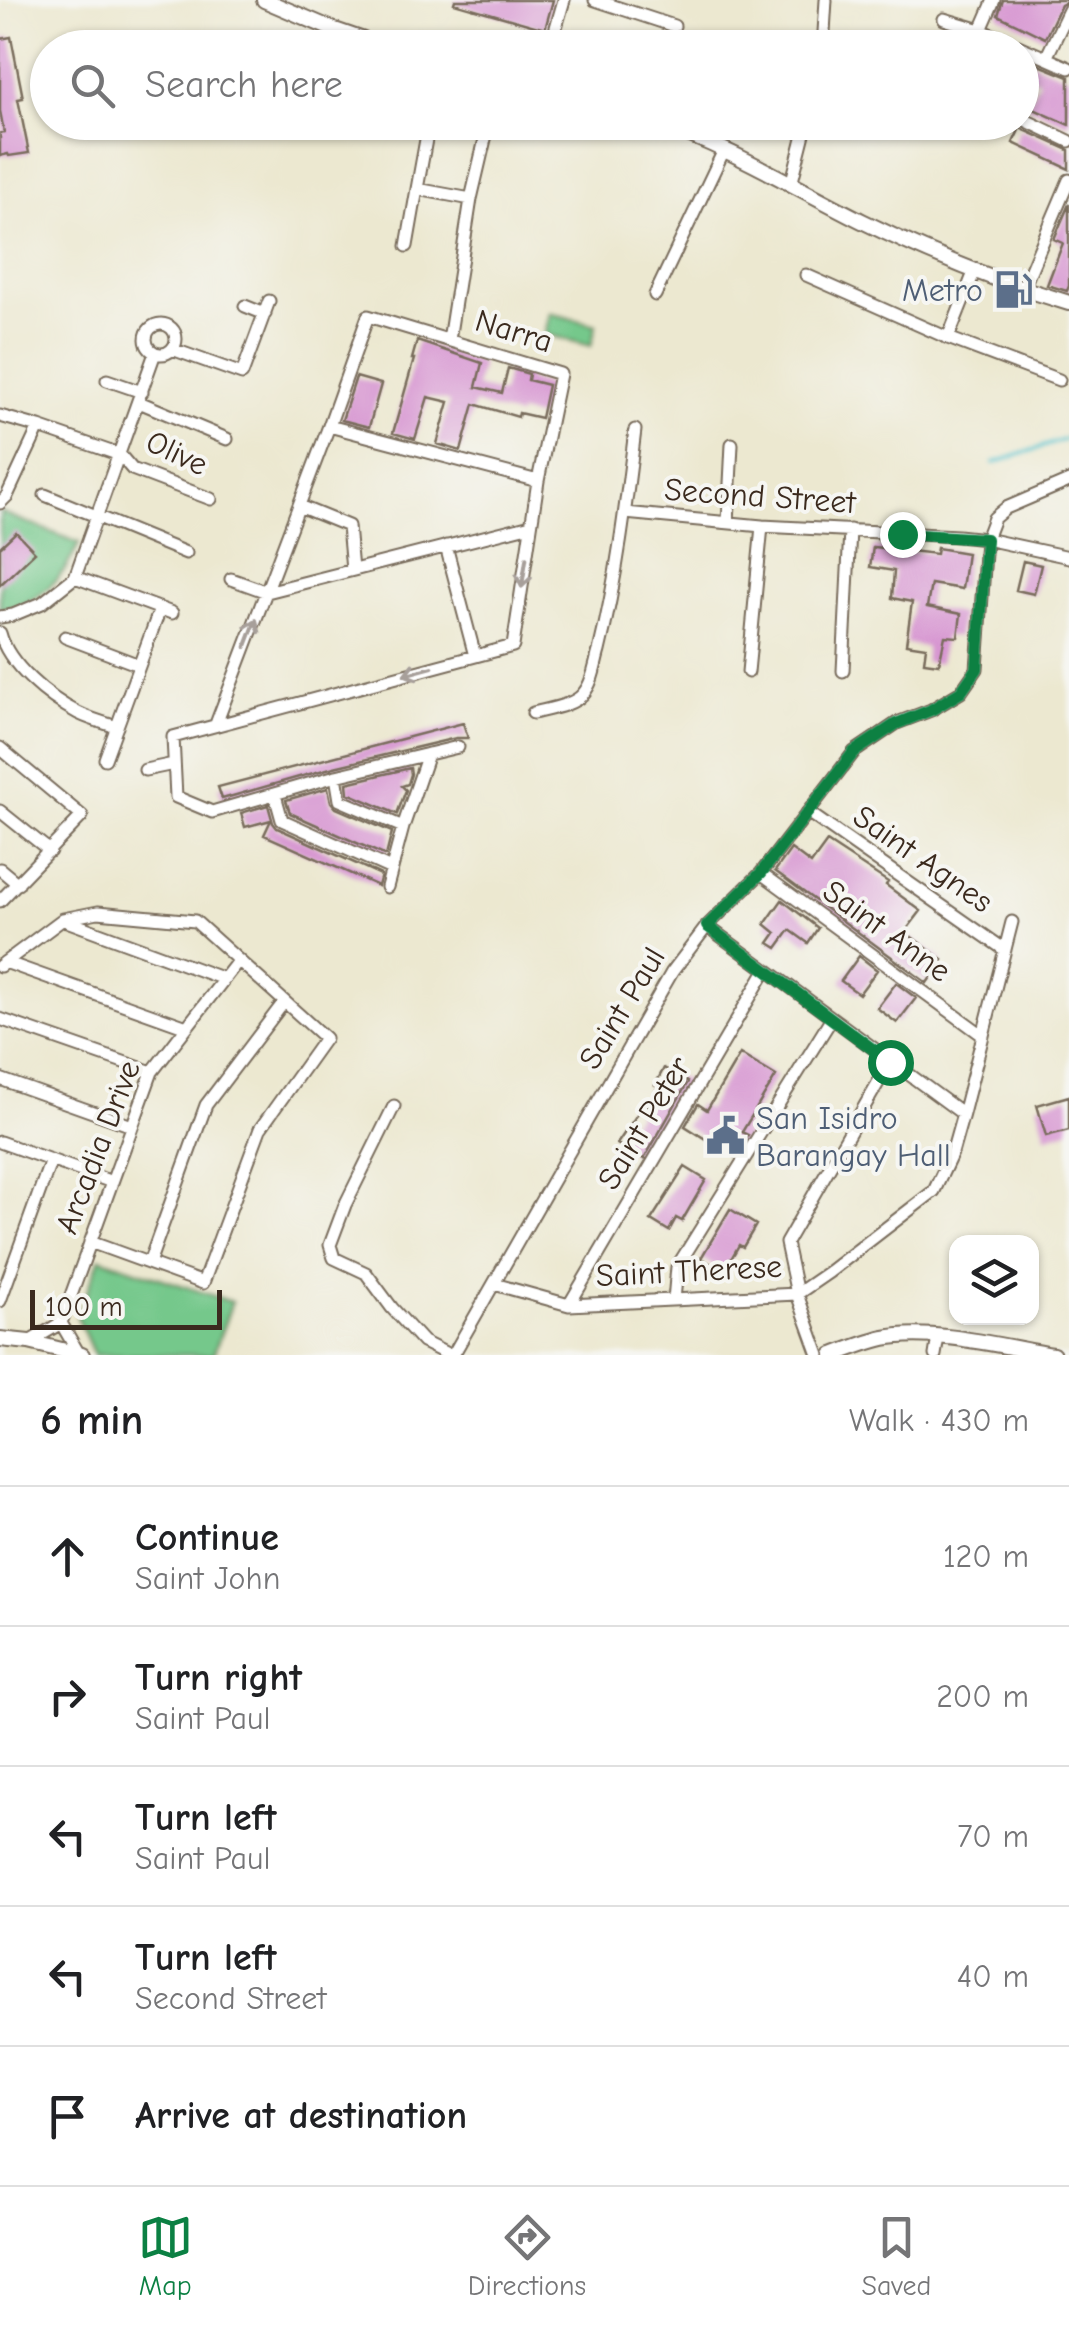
<!DOCTYPE html>
<html lang="en">
<head>
<meta charset="utf-8">
<style>
  body { margin:0; font-family:"Comic Neue",sans-serif; background:#f6f6f6; color:#202124 }
  .controls { position:absolute; right:30px; bottom:30px; display:grid; overflow:hidden; border-radius:20px; box-shadow:0 2px 8px #0004 }
  .controls button { width:90px; height:90px; display:grid; place-items:center; padding:0; border:0; border-bottom:2px solid #e0e0e0; background:#fff; color:#202124; font:50px sans-serif }
  .scale { position:absolute; left:30px; bottom:25px; width:192px; box-sizing:border-box; padding-left:10px; border:5px solid #3b2a1e; border-top:0; font-size:28px; line-height:35px; white-space:nowrap; color:#3b2a1e; -webkit-text-stroke:8px #f6f6f2; paint-order:stroke }
  .stop { position:absolute; width:30px; height:30px; margin:-22px; border:8px solid #0b8043; border-radius:50%; background:#fff }
  .stop.end { background:#0b8043; border-color:#fff; box-shadow:0 2px 10px #0008 }
  .list { margin:0; padding:0; list-style:none }
  h2 { display:flex; justify-content:space-between; align-items:center; height:130px; margin:0; padding:0 40px; font-size:42px }
  h2 small { font-size:32px; font-weight:400; color:#757577 }
  .list li { display:grid; grid-template-columns:65px 1fr auto; gap:30px; align-items:center; box-sizing:border-box; height:140px; padding:0 40px; border-top:2px solid #e0e0e0 }
  .list b { display:block; font-size:38px; white-space:nowrap }
  .list p { margin:0; font-size:32px; white-space:nowrap; color:#757577 }
  .list em { font-size:32px; font-style:normal; color:#757577 }
  .icon { flex:none; width:55px; height:55px; fill:none; stroke:currentColor; stroke-width:2; stroke-linecap:round; stroke-linejoin:round }
  .map { position:relative; flex:none; width:1069px; height:1355px; overflow:hidden }
  .search { position:absolute; background:#fff; box-shadow:0 2px 8px #0004; left:30px; right:30px; top:30px; height:110px; display:flex; align-items:center; gap:25px; box-sizing:border-box; padding:0 35px; border-radius:55px; color:#757577; font-size:38px }
  .sheet { height:830px; background:#fff }
  nav { display:flex; justify-content:space-around; align-items:center; box-sizing:border-box; height:140px; border-top:2px solid #e0e0e0; background:#fff; font-size:28px; color:#757577 }
  nav a { display:grid; justify-items:center; gap:5px }
  nav .on { color:#0b8043 }
  .map>svg:first-child { display:block }
  .green { fill:#74c88b; stroke:#587954; stroke-width:2.5 }
  .lines { fill:none; stroke-linecap:round; stroke-linejoin:round }
  .stream { stroke:#57c4cd; stroke-width:4 }
  .building { fill:#d796d1 }
  .minor-casing { stroke:#796c5c; stroke-width:15 }
  .tertiary-casing { stroke:#796c5c; stroke-width:18 }
  .minor { stroke:#fff; stroke-width:11 }
  .tertiary { stroke:#fff; stroke-width:14 }
  .oneway { stroke:#a79f9a }
  .route { stroke:#0b8043; stroke-width:12 }
  .labels { text-anchor:middle; dominant-baseline:central; stroke-width:8; stroke-linejoin:round; paint-order:stroke }
  .service-label { font-size:32px; fill:#4e5e75; stroke:#f6f6f2; text-anchor:end }
  .street-label { font-size:32px; fill:#3b2a1e; stroke:#f6f6f2 }
</style>
</head>
<body>
<div class="map">
<svg width="1069" height="1355" viewBox="0 0 1069 1355">
  <rect width="100%" height="100%" fill="#f6f6f2"/>
  <filter id="ink" filterUnits="userSpaceOnUse"><feTurbulence type="fractalNoise" baseFrequency=".01" numOctaves="2"/><feDisplacementMap in="SourceGraphic" scale="20" xChannelSelector="R" yChannelSelector="G"/><feConvolveMatrix kernelMatrix="1 2 1 2 8 2 1 2 1" color-interpolation-filters="sRGB"/></filter>
  <filter id="wash" filterUnits="userSpaceOnUse"><feTurbulence type="fractalNoise" baseFrequency=".0048" numOctaves="4" result="noise"/><feDisplacementMap in="SourceGraphic" scale="40" xChannelSelector="R" yChannelSelector="G"/><feGaussianBlur stdDeviation="2.25" result="paint"/><feColorMatrix in="noise" values="0 0 0 0 0 0 0 0 0 0 0 0 0 0 0 0 0 1.4 0 .05"/><feComposite in="paint" operator="in"/></filter>
  <g filter="url(#wash)">
    <rect width="100%" height="100%" fill="#ece8d0"/>
    <!-- green -->
    <path class="green" d="M550,313L596,325L591,346L545,334Z
      M0,512L79,543C66,576 37,607 0,609Z
      M100,1258L232,1302L213,1355H94L77,1317Z"/>
    <g class="lines">
      <!-- stream -->
      <path class="stream" d="M994,463L1069,438"/>
    </g>
    <g id="blocks">
      <!-- building -->
      <path class="building" d="M455,0H553L545,29L454,3Z
        M1003,0H1069V1L1061,5L1045,38L998,15Z
        M945,29L978,39L998,48L940,46Z
        M11,37L23,98L18,99L29,153L9,156L8,154L0,156V133L4,132L0,111V39Z
        M1022,58L1069,77V125L1027,106L1039,81L1022,72Z
        M1020,128L1069,150V169L1013,143Z
        M1069,204V286L1067,291L1047,285L1063,243L1054,239Z
        M417,341L482,363L476,387L502,393L508,368L529,374L528,380L548,385L541,418L519,413L518,417L474,404L461,451L437,444L449,402L428,397L415,439L393,433L414,359H412Z
        M356,377L381,384L369,427L342,420Z
        M16,532L35,552L0,585V547Z
        M873,547L936,554L937,548L967,553L962,589L931,584L927,607L961,614L958,637L945,636L939,664L924,662L926,647L906,644L912,602L892,598L894,571L870,567Z
        M1023,561L1041,565L1034,594L1016,590Z
        M463,723L468,738H456L334,767L222,799L218,787Z
        M410,768L411,774L408,784L402,786L406,790L397,814L348,793L347,783Z
        M328,788L331,802L336,808L392,832L386,856L290,813L286,800Z
        M268,805L273,823L277,828L381,875L378,886L264,835L271,820L245,827L241,813Z
        M827,842L888,882L886,885L921,911L905,932L943,960L927,983L775,871L791,849L811,864Z
        M782,900L818,928L808,943L790,930L777,948L769,943L776,933L765,924Z
        M859,956L877,970L859,994L841,981Z
        M896,983L916,998L897,1023L877,1008Z
        M740,1054L776,1076L742,1132L748,1135L734,1157L685,1126L698,1104L707,1110Z
        M664,1068L688,1082L644,1159L617,1144L642,1107L645,1109L658,1087L655,1085Z
        M1069,1096V1130L1046,1136L1037,1105Z
        M685,1167L706,1180L682,1221L676,1218L669,1231L651,1220Z
        M730,1209L756,1225L743,1247L739,1245L724,1271L701,1258Z"/>
    </g>
  </g>
  <g filter="url(#ink)">
    <use href="#blocks" fill-opacity="0" stroke="#796c5c" stroke-width="2.5"/>
    <g class="lines">
      <defs>
        <path id="minor" d="M595,0L674,26
          M944,19L981,30L1069,68
          M981,30L994,0
          M550,48L564,0
          M823,48L826,0
          M1046,58L1069,10
          M1025,120L1069,141
          M429,123L417,189L471,199
          M791,185L807,122
          M407,246L417,189
          M806,275L948,338L1059,380
          M1023,288L1069,180
          M655,295L724,150
          M245,306L265,314
          M146 339a15 15 0 1 1 30 0a15 15 0 1 1-30 0Z
          M948,338L975,270
          M449,340L471,199L489,122
          M172,349L242,374L269,301
          M107,380L142,392
          M139,402L227,439
          M0,416L39,427L120,455L132,469L211,499
          M329,426L538,481
          M45,495L186,553
          M0,503L7,496L39,427
          M299,506L348,526L352,570
          M625,513L762,526L958,536L986,539L1069,557
          M728,523L732,444
          M446,546L475,656
          M75,577L172,613
          M231,579L267,592L531,525
          M0,617L13,615L42,603L75,577L155,353
          M0,633C8,665 49,698 78,713C90,719 104,723 117,727
          M65,637L139,665
          M843,671L850,530
          M748,672L762,526
          M533,713C548,709 573,706 583,694C593,683 595,664 599,651C617,578 626,504 635,430
          M216,724L329,426L368,316L560,374L538,481L513,646L173,737L176,797L212,812L336,776L458,747
          M0,748L82,816L0,901
          M105,759L160,609
          M145,770L174,764
          M336,776L340,800L403,827
          M275,795L282,820L391,869
          M0,811L50,851
          M809,813L1005,950
          M0,869L18,884
          M761,873L981,1034
          M387,887L403,827L428,754
          M64,920L224,979
          M707,926L963,1114
          M5,962L187,1027
          M0,966L63,919L98,912L195,921L325,1038L260,1129L203,1283L90,1242
          M0,1019L152,1072
          M0,1079L132,1126
          M394,1106L345,1205L330,1245L334,1258L366,1273L392,1308L423,1342L449,1355
          M0,1142L112,1182
          M149,1263L206,1105L284,1002
          M494,1284L569,1305L797,1294L829,1272L934,1191L952,1153L963,1114L1012,922
          M674,1300L677,1267L832,1018
          M0,1301L51,1160
          M569,1305L766,970
          M61,1323L152,1072L238,961
          M29,1342L61,1323L79,1354
          M453,1355L672,972L707,926L761,873L854,752L897,723L931,710L961,692L977,669L986,539L994,518L1006,508L1069,481
          M819,1355L797,1294L786,1243L890,1062
          M935,1355L938,1337"/>
        <path id="tertiary" d="M264,0L332,29L387,48
          M655,122C728,146 794,187 862,221C929,254 998,282 1069,303
          M0,1339L29,1342L82,1355
          M833,1355C849,1349 867,1342 884,1338C932,1328 1005,1347 1053,1355"/>
      </defs>
      <!-- minor casing -->
      <use href="#minor" class="minor-casing"/>
      <!-- tertiary casing -->
      <use href="#tertiary" class="tertiary-casing"/>
      <!-- minor -->
      <use href="#minor" class="minor"/>
      <!-- tertiary -->
      <use href="#tertiary" class="tertiary"/>
    </g>
    <!-- one-way arrows -->
    <defs><path id="oneway-shaft" d="M-6 0H5M1.5-3L5.5 0L1.5 3" fill="none" stroke-width="1.6" stroke-linecap="round" stroke-linejoin="round" transform="scale(2.5)"/></defs>
    <g class="oneway">
      <use href="#oneway-shaft" transform="translate(524 573) rotate(99)"/>
      <use href="#oneway-shaft" transform="translate(251 633) rotate(-69)"/>
      <use href="#oneway-shaft" transform="translate(418 671) rotate(165)"/>
    </g>
  </g>
  <g class="lines" filter="url(#ink)">
    <!-- route -->
    <path class="route" d="M890,1062L707,926L761,873L854,752L896,724L931,710L961,692L977,669L986,539L902,534"/>
  </g>
  <!-- icons -->
  <defs>
    <symbol id="fuel-bare" viewBox="-9 -9 18 18"><path d="M-5.5-6h7V0h2V4h1.3V-2.5L3-4.5l.8-.8L6-3V5H2.5V1h-1V6h-7ZM-4.2-4.7v3.2H.2V-4.7Z" fill="#5c6f8a" stroke="#f6f6f2" stroke-width="2.5" paint-order="stroke"/></symbol>
    <symbol id="civic-bare" viewBox="-9 -9 18 18"><path d="M-.6-6.5H3V-4.5H.6V-3L4-1V1h2V6H-6V1h2V-1L-.6-3ZM-1.2 2.5V6h2.4V2.5Z" fill="#5c6f8a" stroke="#f6f6f2" stroke-width="2.5" paint-order="stroke"/></symbol>
  </defs>
  <g fill-rule="evenodd">
    <use href="#fuel-bare" x="986" y="262" width="55" height="55"/>
    <use href="#civic-bare" x="698" y="1108" width="55" height="55"/>
  </g>
  <g class="labels">
    <!-- service labels -->
    <g class="service-label">
      <text x="983" y="290">Metro</text>
      <text x="756" y="1118" text-anchor="start">San Isidro<tspan x="756" dy="37">Barangay Hall</tspan></text>
    </g>
    <!-- street labels -->
    <g class="street-label">
      <text transform="translate(514 331) rotate(17)">Narra</text>
      <text transform="translate(177 453) rotate(25)">Olive</text>
      <text transform="translate(760 496) rotate(4)">Second Street</text>
      <text transform="translate(923 859) rotate(35)">Saint Agnes</text>
      <text transform="translate(887 931) rotate(36)">Saint Anne</text>
      <text transform="translate(622 1008) rotate(-59)">Saint Paul</text>
      <text transform="translate(644 1123) rotate(-59)">Saint Peter</text>
      <text transform="translate(98 1147) rotate(-69)">Arcadia Drive</text>
      <text transform="translate(689 1271) rotate(-3)">Saint Therese</text>
    </g>
  </g>
</svg>
<div class="controls">
<button><svg class="icon" aria-label="layers" viewBox="0 0 24 24"><path d="M12 4l9 5-9 5-9-5zM3 14l9 5 9-5"/></svg></button>
</div>
<div class="scale">100 m</div>
<div class="stop" style="left:890px;top:1062px"></div>
<div class="stop end" style="left:902px;top:534px"></div>
<div class="search"><svg class="icon" aria-label="search" viewBox="0 0 24 24"><circle cx="10" cy="10" r="6"/><path d="M15 15l6 6"/></svg>Search here</div>
</div>
<section class="sheet">
<h2>6 min<small>Walk · 430 m</small></h2>
<ul class="list">
<li><svg class="icon" aria-label="ahead" viewBox="0 0 24 24"><path d="M12 20V5M6 11l6-6 6 6"/></svg><div><b>Continue</b><p>Saint John</p></div><em>120 m</em></li>
<li><svg class="icon" aria-label="right" viewBox="0 0 24 24"><path d="M7 20v-9h11M14 6l5 5-5 5"/></svg><div><b>Turn right</b><p>Saint Paul</p></div><em>200 m</em></li>
<li><svg class="icon" aria-label="left" viewBox="0 0 24 24"><path d="M17 20v-9H6M10 6l-5 5 5 5"/></svg><div><b>Turn left</b><p>Saint Paul</p></div><em>70 m</em></li>
<li><svg class="icon" aria-label="left" viewBox="0 0 24 24"><path d="M17 20v-9H6M10 6l-5 5 5 5"/></svg><div><b>Turn left</b><p>Second Street</p></div><em>40 m</em></li>
<li><svg class="icon" aria-label="arrive" viewBox="0 0 24 24"><path d="M6 21V4h12l-3 4 3 4H6"/></svg><div><b>Arrive at destination</b></div></li>
</ul>
</section>
<nav>
<a class="on"><svg class="icon" aria-label="map" viewBox="0 0 24 24"><path d="M3 6l6-2 6 2 6-2v14l-6 2-6-2-6 2zM9 4v14M15 6v14"/></svg>Map</a>
<a><svg class="icon" aria-label="directions" viewBox="0 0 24 24"><path d="M12 3l9 9-9 9-9-9zM9 14v-3h6M13 9l2 2-2 2"/></svg>Directions</a>
<a><svg class="icon" aria-label="saved" viewBox="0 0 24 24"><path d="M7 4h10v16l-5-4-5 4z"/></svg>Saved</a>
</nav>
</body>
</html>
